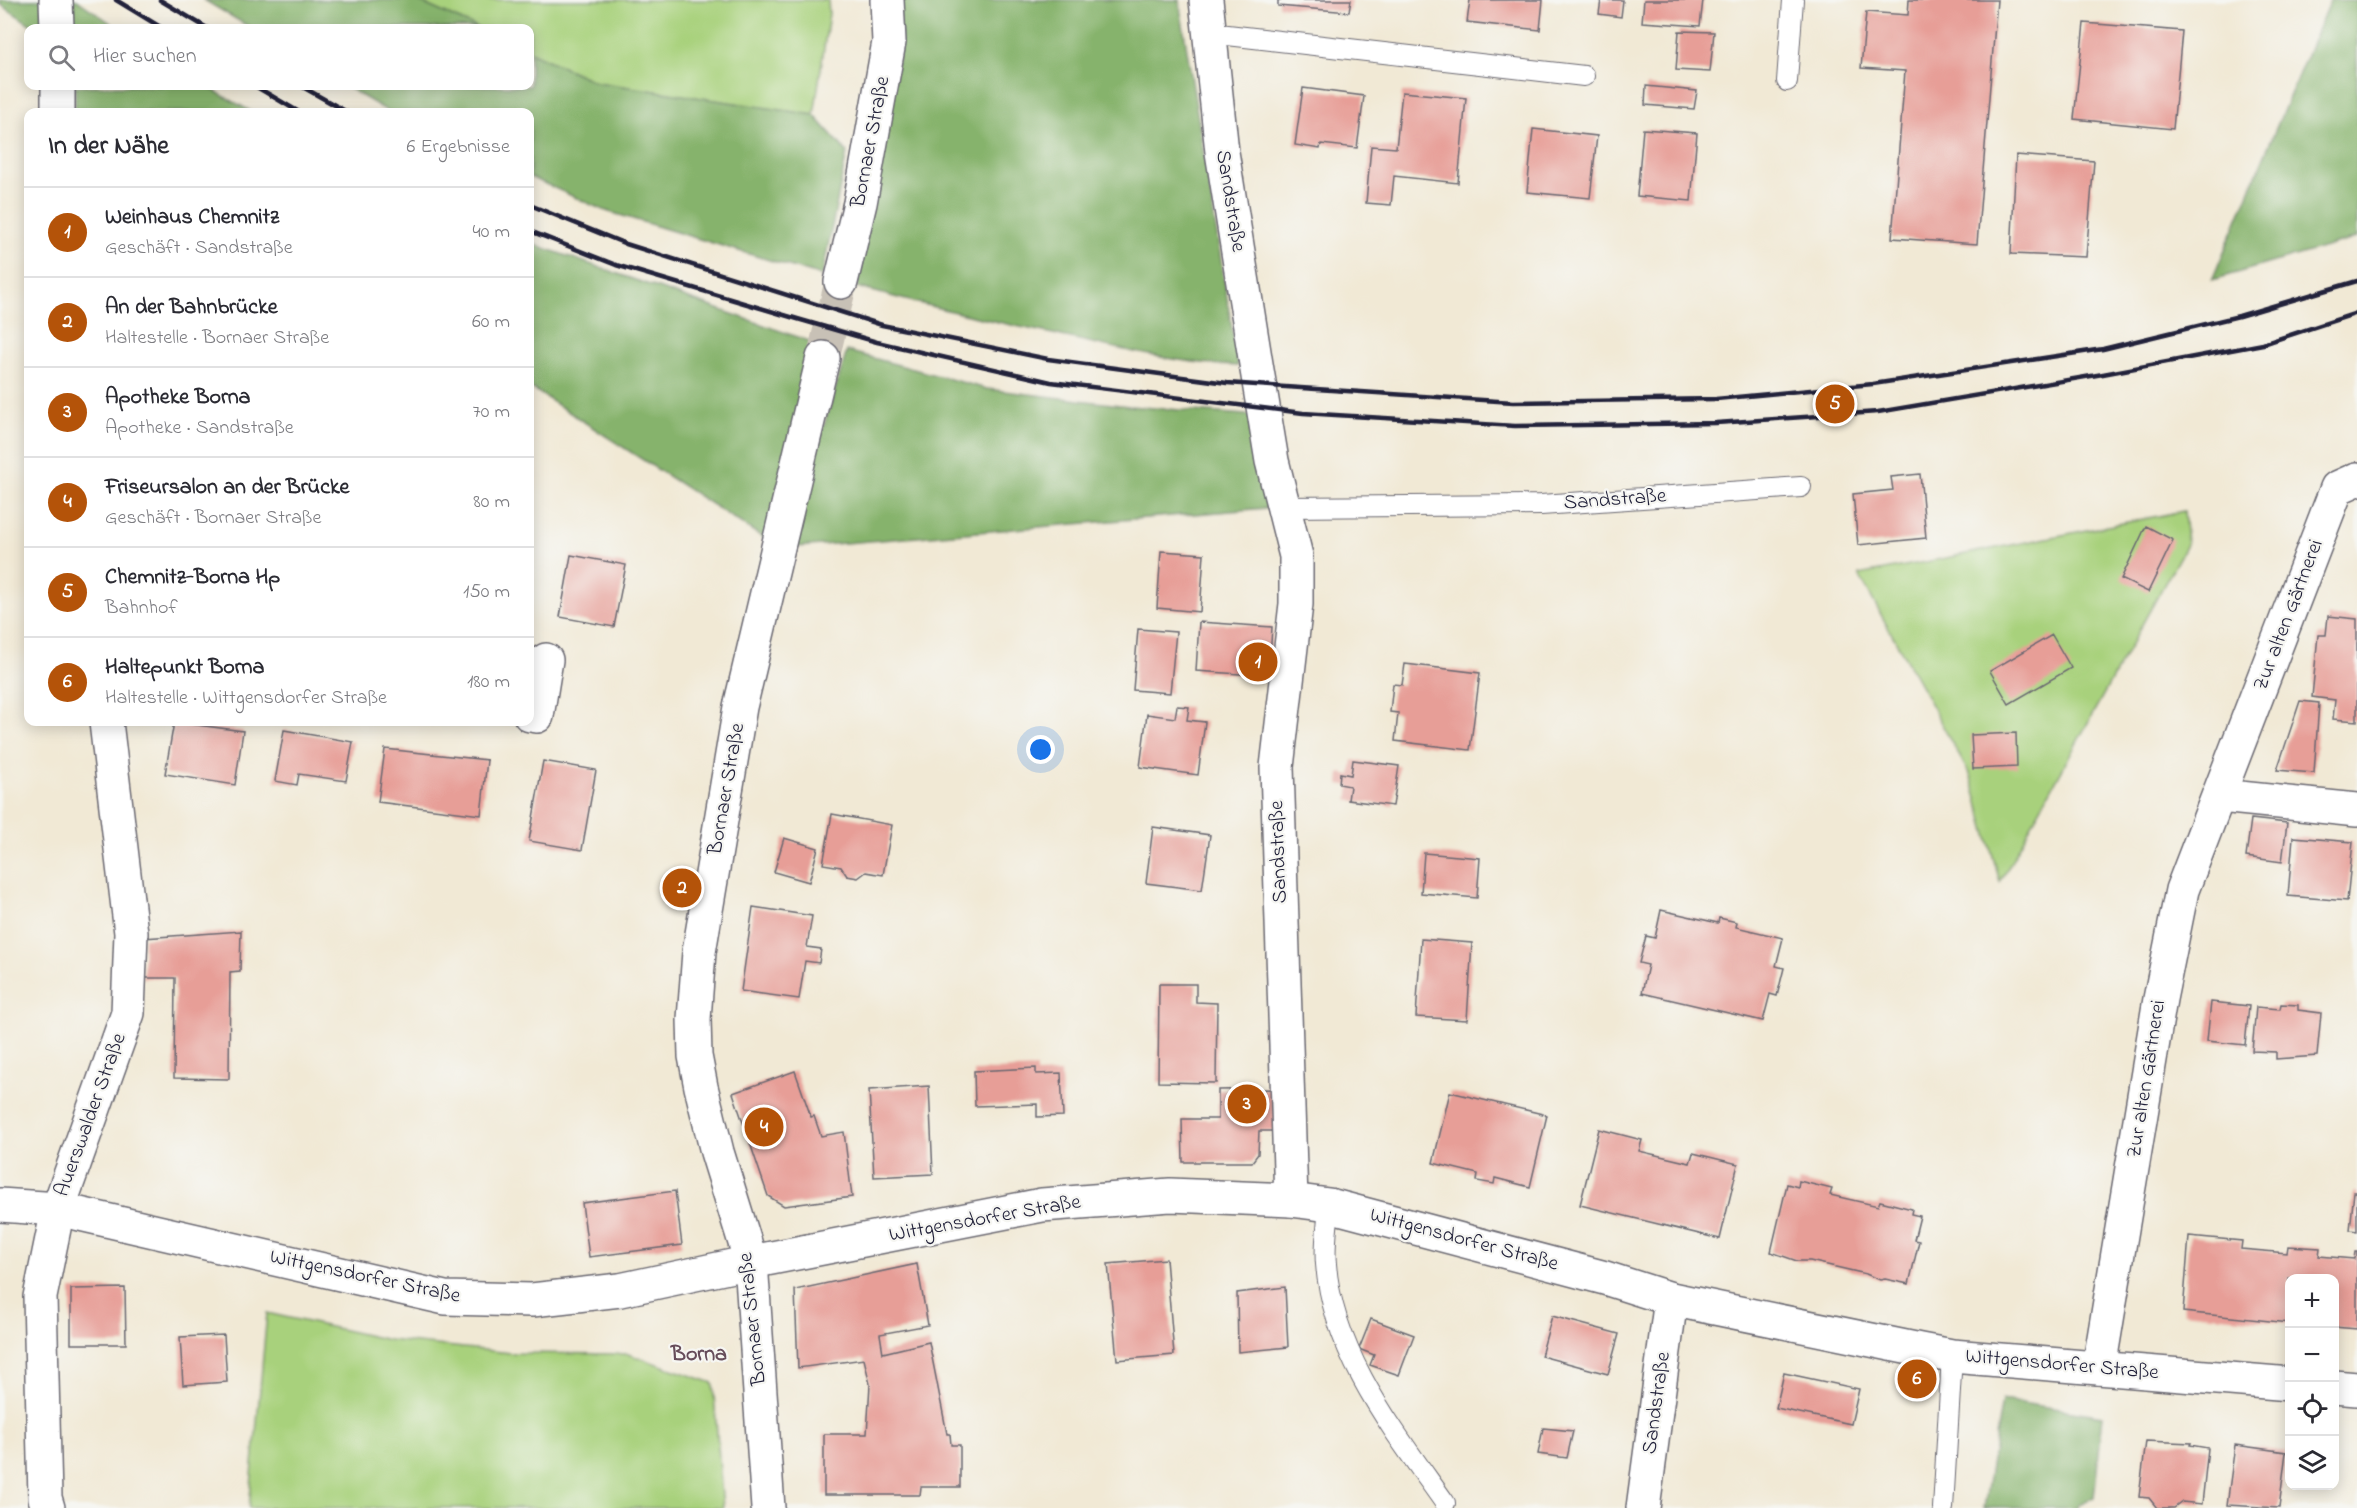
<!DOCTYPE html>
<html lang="de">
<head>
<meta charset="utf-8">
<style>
  body { margin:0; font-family:"Indie Flower",sans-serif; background:#f7f7f7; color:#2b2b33 }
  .controls { position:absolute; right:18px; bottom:18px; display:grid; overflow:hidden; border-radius:12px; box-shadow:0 3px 15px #0003 }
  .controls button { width:54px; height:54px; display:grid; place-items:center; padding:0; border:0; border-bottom:2px solid #e1e1e2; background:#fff; color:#2b2b33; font:30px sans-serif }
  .you { position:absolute; left:1041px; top:750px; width:21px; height:21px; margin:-15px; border:4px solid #fff; border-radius:50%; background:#1a73e8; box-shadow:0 0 0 9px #1a73e833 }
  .badge { display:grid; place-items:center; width:39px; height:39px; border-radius:50%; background:#b45309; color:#fff; font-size:20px; font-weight:700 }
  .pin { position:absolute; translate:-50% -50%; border:3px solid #fff; box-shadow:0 2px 6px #0006 }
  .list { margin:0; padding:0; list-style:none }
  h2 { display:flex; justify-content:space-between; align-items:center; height:78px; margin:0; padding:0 24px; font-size:26px }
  h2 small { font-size:20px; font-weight:400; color:#7c7c81 }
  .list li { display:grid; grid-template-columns:39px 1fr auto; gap:18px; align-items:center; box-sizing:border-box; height:90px; padding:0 24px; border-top:2px solid #e1e1e2 }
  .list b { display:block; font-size:22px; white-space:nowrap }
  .list p { margin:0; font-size:20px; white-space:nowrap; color:#7c7c81 }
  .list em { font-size:20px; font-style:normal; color:#7c7c81 }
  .icon { flex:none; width:33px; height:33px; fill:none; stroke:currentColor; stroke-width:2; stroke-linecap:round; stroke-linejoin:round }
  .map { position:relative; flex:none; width:2357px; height:1508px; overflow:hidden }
  .search { position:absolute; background:#fff; box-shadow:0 3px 15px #0003; left:24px; top:24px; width:510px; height:66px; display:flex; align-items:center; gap:15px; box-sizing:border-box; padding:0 21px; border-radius:12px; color:#7c7c81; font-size:22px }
  .panel { position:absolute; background:#fff; box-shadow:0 3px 15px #0003; left:24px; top:108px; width:510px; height:618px; border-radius:12px }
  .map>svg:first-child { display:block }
  .green { fill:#a8d17c; stroke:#657a5c; stroke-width:1.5 }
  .forest { fill:#86b36c; stroke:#546a54; stroke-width:1.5 }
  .building { fill:#e79e97 }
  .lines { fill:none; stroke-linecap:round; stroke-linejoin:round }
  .secondary-tunnel { stroke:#c8c1b6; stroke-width:33; stroke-dasharray:33 16; stroke-linecap:butt }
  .service-casing { stroke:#6a6871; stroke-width:22 }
  .minor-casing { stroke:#6a6871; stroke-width:36 }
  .tertiary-casing { stroke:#6a6871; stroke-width:36 }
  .secondary-casing { stroke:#6a6871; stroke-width:36 }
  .service { stroke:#fff; stroke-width:20 }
  .minor { stroke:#fff; stroke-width:33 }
  .tertiary { stroke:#fff; stroke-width:33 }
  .secondary { stroke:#fff; stroke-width:33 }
  .rail { stroke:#22223b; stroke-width:4.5 }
  .labels { text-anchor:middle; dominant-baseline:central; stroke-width:4.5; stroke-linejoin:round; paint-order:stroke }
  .street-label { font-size:21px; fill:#22223b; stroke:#f6f6f2 }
  .neighbourhood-label { font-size:22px; font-weight:bold; fill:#674d5b; stroke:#f6f6f2 }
</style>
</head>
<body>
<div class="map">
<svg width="2357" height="1508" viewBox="0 0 2357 1508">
  <rect width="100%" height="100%" fill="#f6f6f2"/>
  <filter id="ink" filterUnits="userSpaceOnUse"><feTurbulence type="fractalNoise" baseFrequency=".0167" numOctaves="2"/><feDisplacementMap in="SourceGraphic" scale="12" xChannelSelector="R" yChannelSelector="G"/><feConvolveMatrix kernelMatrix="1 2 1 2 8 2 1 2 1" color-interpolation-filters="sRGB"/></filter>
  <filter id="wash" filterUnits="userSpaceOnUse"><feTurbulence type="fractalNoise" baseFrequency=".008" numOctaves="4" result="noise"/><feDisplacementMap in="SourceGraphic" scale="24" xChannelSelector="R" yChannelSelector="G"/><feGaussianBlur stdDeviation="1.35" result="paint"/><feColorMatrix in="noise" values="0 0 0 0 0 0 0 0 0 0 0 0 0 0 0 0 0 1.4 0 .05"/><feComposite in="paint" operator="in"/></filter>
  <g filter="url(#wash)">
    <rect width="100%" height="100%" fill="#f1e9d5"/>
    <!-- green -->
    <path class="green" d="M415,0H828L829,14L814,115L596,82L530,52V28H478Z
      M2184,511L2187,543L2000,882L1971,777L1859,575Z
      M267,1313L389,1340L511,1353L628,1354L713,1383L723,1508H249Z"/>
    <!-- forest -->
    <path class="forest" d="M0,0H77L118,28H36L0,4Z
      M204,0H415L478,28H251Z
      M899,0H1179L1238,366C1175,363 1114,348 1053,334C987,320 922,305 857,287L901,41Z
      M2330,0H2357V238L2212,280Z
      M530,52L596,82L814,115L847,152L822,276L603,210L530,177V112H389L345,86H530Z
      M75,86H206L252,112H75Z
      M530,243L812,342L773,544L530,387Z
      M847,351L987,389L1129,406L1258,416L1278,507L786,548Z
      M2002,1400L2103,1416L2094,1497L2079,1504L2078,1508H1984Z"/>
    <g id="blocks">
      <!-- building -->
      <path class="building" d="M1278,0H1351L1349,12L1278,6Z
        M1470,0H1543L1540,30L1467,22Z
        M1601,0H1623L1621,17L1599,14Z
        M1644,0H1703L1700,26L1642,22Z
        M1909,0H1997L1977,244L1892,238L1905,71L1861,68L1866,12L1908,15Z
        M2084,23L2182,31L2173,129L2074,119Z
        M1679,31L1714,32L1710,72L1676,70Z
        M1646,86L1697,91L1694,109L1645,105Z
        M1303,88L1364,96L1357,148L1321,144L1320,149L1295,145Z
        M1402,92L1466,98L1458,183L1394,176L1391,205L1366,203L1371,146L1396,148Z
        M1533,129L1597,136L1590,198L1527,192Z
        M1643,129L1697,133L1691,201L1637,196Z
        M2016,155L2094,161L2086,257L2011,254Z
        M1920,474L1926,538L1858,545L1853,494L1893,490L1891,477Z
        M2146,526L2173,540L2148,592L2121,579Z
        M1161,551L1204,554L1200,612L1157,608Z
        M571,555L626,565L614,627L560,617Z
        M2328,616L2357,619V721L2333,719L2335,700L2312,697L2318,635H2326Z
        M1199,622L1272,627L1269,676L1196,671Z
        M1138,629L1176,632L1170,693L1133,690Z
        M2052,635L2071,668L2009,704L1990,671Z
        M1405,664L1480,673L1470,750L1395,741L1398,713L1390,712L1393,684L1402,685Z
        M2300,701L2319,703L2314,773L2277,770Z
        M1177,706L1189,707L1187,720L1205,722L1198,775L1140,767L1147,714L1175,718Z
        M174,722L243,731L235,785L165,774Z
        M284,730L353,742L346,781L299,774L297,785L275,781Z
        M2016,733L2017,767L1973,769L1971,735Z
        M385,749L487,760L481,815L378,802Z
        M1353,760L1399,766L1393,806L1348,800L1350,786L1339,784L1340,773L1351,775Z
        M543,761L596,770L582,850L529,841Z
        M832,814L892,825L883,875L866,872L858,878L847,876L841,867L823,864Z
        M2251,819L2287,823L2282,862L2246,857Z
        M1153,827L1210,835L1202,890L1146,883Z
        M2293,837L2353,842L2347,901L2288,896Z
        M784,838L818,848L809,882L774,872Z
        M1424,853L1480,858L1477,898L1421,893Z
        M753,907L812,916L807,947L821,949L819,963L805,961L799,999L741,991Z
        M1661,910L1718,923L1719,918L1737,922L1736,927L1783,938L1776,966L1784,968L1777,996L1770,994L1763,1021L1642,993L1648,965L1639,963L1646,936L1655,938Z
        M241,931L240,971L230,972L229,1079L174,1078L175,978H143L144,938Z
        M1421,939L1472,943L1467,1020L1416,1017Z
        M1159,984H1196V1002L1217,1003L1216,1083L1158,1082Z
        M2211,1002L2249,1006L2245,1045L2207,1041Z
        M2281,1004L2298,1005V1010L2321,1013L2317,1056L2276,1059V1052L2252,1051L2256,1007L2280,1009Z
        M1036,1068V1074L1061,1073L1063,1116L1037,1117V1104L975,1106L974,1071Z
        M795,1071L811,1117L814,1116L821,1136L844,1132L852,1197L784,1206L768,1196L733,1093Z
        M929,1086L933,1174L874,1177L869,1090Z
        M1275,1089L1276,1131H1259L1258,1154L1252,1162H1183L1182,1119H1218V1090Z
        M1450,1092L1547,1115L1530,1187L1495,1178L1494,1184L1477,1181L1478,1174L1433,1163Z
        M1599,1129L1642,1140L1639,1151L1690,1163L1693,1153L1738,1164L1720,1239L1580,1205Z
        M1799,1181L1832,1189L1830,1195L1878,1206L1880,1201L1912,1209L1911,1214L1920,1216L1914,1240L1919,1241L1909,1284L1885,1279L1880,1280L1866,1274L1810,1261H1797L1771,1252L1787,1184L1798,1187Z
        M675,1191L682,1245L589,1257L582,1203Z
        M2354,1192H2357V1231L2350,1230Z
        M2189,1236L2242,1241L2241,1249L2287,1253L2288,1246L2320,1248L2319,1256L2354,1259L2355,1252H2357V1329L2334,1327V1278H2289V1323L2183,1312Z
        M1166,1259L1174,1355L1117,1360L1108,1264Z
        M917,1264L928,1325L880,1334L883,1353L929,1342L947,1434H950L951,1445H960V1487H921L920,1495H824V1434H867L870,1384L864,1359L798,1368L795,1290Z
        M1285,1287L1288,1347L1238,1352L1237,1293Z
        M125,1288L126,1344H71V1289Z
        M1552,1316L1619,1334L1608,1374L1541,1356Z
        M1371,1319L1414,1335L1399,1375L1370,1365L1374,1355L1359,1349Z
        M224,1335L227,1382L183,1385L180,1337Z
        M1784,1373L1859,1389L1851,1424L1776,1408Z
        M1543,1428L1573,1431L1567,1458L1538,1454Z
        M2146,1441L2191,1443L2190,1445L2208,1448L2202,1504L2182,1502L2174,1508H2157L2149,1498L2139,1497Z
        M2235,1445L2286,1452L2279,1508L2227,1505Z"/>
    </g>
  </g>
  <g filter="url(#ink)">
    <use href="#blocks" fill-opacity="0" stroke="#6a6871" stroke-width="1.5"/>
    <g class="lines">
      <!-- secondary-tunnel -->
      <path class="secondary-tunnel" d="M823,358L841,282"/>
      <defs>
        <path id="service" d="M1210,33L1584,76
          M1787,81L1793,0
          M1284,507L1541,505L1801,487
          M1329,1205C1328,1224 1324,1245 1326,1264C1333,1355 1395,1432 1445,1503
          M1943,1508L1952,1356"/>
        <path id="minor" d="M56,0L57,28
          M1206,0L1222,152L1256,364L1272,461L1296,556V604L1277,767L1291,1200
          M58,86V112
          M530,715L537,716L546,660
          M2220,796L2357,810
          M2099,1368L2160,999L2182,890L2337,488L2357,479
          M48,1508L45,1498L40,1297L58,1209L128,1013L131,933L106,722
          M1643,1508L1671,1299"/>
        <path id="tertiary" d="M0,1205L58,1209L445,1298L532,1300L620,1290L751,1262L1042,1205L1170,1195L1291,1200L1329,1205L1605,1278L1671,1299L1920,1350L1952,1356L2290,1384
          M2334,1387L2357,1389"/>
        <path id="secondary" d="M841,282L860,203L889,42L887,0
          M768,1508L751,1262L717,1152L701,1087L695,1056L694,1019L699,952L740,707L823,358"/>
      </defs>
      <!-- service casing -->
      <use href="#service" class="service-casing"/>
      <!-- minor casing -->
      <use href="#minor" class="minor-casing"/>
      <!-- tertiary casing -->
      <use href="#tertiary" class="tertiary-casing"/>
      <!-- secondary casing -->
      <use href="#secondary" class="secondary-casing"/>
      <!-- service -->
      <use href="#service" class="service"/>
      <!-- minor -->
      <use href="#minor" class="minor"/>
      <!-- tertiary -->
      <use href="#tertiary" class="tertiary"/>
      <!-- secondary -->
      <use href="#secondary" class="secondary"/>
      <!-- rail -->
      <path class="rail" d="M116,0L162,28
        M160,0L207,28
        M255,86L299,112
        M301,86L347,112
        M530,205L626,244L882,325L1048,359L1227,383L1513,402L1716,399L1873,384L2103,349L2239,316L2357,281
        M530,231L616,265L801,320L877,342L1051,382L1303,413L1515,426L1716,423L1878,412L2103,374L2263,344L2357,313"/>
    </g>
  </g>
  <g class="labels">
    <!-- street labels -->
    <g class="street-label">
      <text transform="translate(871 142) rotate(-79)">Bornaer Straße</text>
      <text transform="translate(1230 201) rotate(81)">Sandstraße</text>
      <text transform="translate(1615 500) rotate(-4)">Sandstraße</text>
      <text transform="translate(2289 615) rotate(-69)">Zur alten Gärtnerei</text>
      <text transform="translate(727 789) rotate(-80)">Bornaer Straße</text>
      <text transform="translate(1279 852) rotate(-92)">Sandstraße</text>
      <text transform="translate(2147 1079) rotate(-81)">Zur alten Gärtnerei</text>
      <text transform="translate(91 1115) rotate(-70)">Auerswalder Straße</text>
      <text transform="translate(985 1219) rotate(-10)">Wittgensdorfer Straße</text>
      <text transform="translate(1464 1240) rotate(15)">Wittgensdorfer Straße</text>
      <text transform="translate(365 1277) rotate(12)">Wittgensdorfer Straße</text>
      <text transform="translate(753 1319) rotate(-96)">Bornaer Straße</text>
      <text transform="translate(2062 1365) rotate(5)">Wittgensdorfer Straße</text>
      <text transform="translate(1657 1403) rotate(-82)">Sandstraße</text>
    </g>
    <!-- neighbourhood labels -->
    <g class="neighbourhood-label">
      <text x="699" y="1355">Borna</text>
    </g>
  </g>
</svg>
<div class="controls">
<button>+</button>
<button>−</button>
<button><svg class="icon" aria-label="locate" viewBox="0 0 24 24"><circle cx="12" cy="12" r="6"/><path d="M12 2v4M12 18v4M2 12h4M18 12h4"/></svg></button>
<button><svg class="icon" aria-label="layers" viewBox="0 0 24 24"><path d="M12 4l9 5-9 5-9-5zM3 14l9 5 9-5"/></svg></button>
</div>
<div class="you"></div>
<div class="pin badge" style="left:1258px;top:662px">1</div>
<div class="pin badge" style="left:682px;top:888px">2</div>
<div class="pin badge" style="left:1247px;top:1104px">3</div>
<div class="pin badge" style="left:764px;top:1127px">4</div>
<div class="pin badge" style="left:1835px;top:404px">5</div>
<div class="pin badge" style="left:1917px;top:1379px">6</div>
<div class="search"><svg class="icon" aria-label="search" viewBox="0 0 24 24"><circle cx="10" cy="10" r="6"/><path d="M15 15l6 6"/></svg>Hier suchen</div>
<section class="panel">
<h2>In der Nähe<small>6 Ergebnisse</small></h2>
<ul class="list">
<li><span class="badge">1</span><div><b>Weinhaus Chemnitz</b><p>Geschäft · Sandstraße</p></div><em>40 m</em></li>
<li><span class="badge">2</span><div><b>An der Bahnbrücke</b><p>Haltestelle · Bornaer Straße</p></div><em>60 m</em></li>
<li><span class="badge">3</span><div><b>Apotheke Borna</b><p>Apotheke · Sandstraße</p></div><em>70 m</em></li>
<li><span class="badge">4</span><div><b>Friseursalon an der Brücke</b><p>Geschäft · Bornaer Straße</p></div><em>80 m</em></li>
<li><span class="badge">5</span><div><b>Chemnitz-Borna Hp</b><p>Bahnhof</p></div><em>150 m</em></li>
<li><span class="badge">6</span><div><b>Haltepunkt Borna</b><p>Haltestelle · Wittgensdorfer Straße</p></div><em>180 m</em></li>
</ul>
</section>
</div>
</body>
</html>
